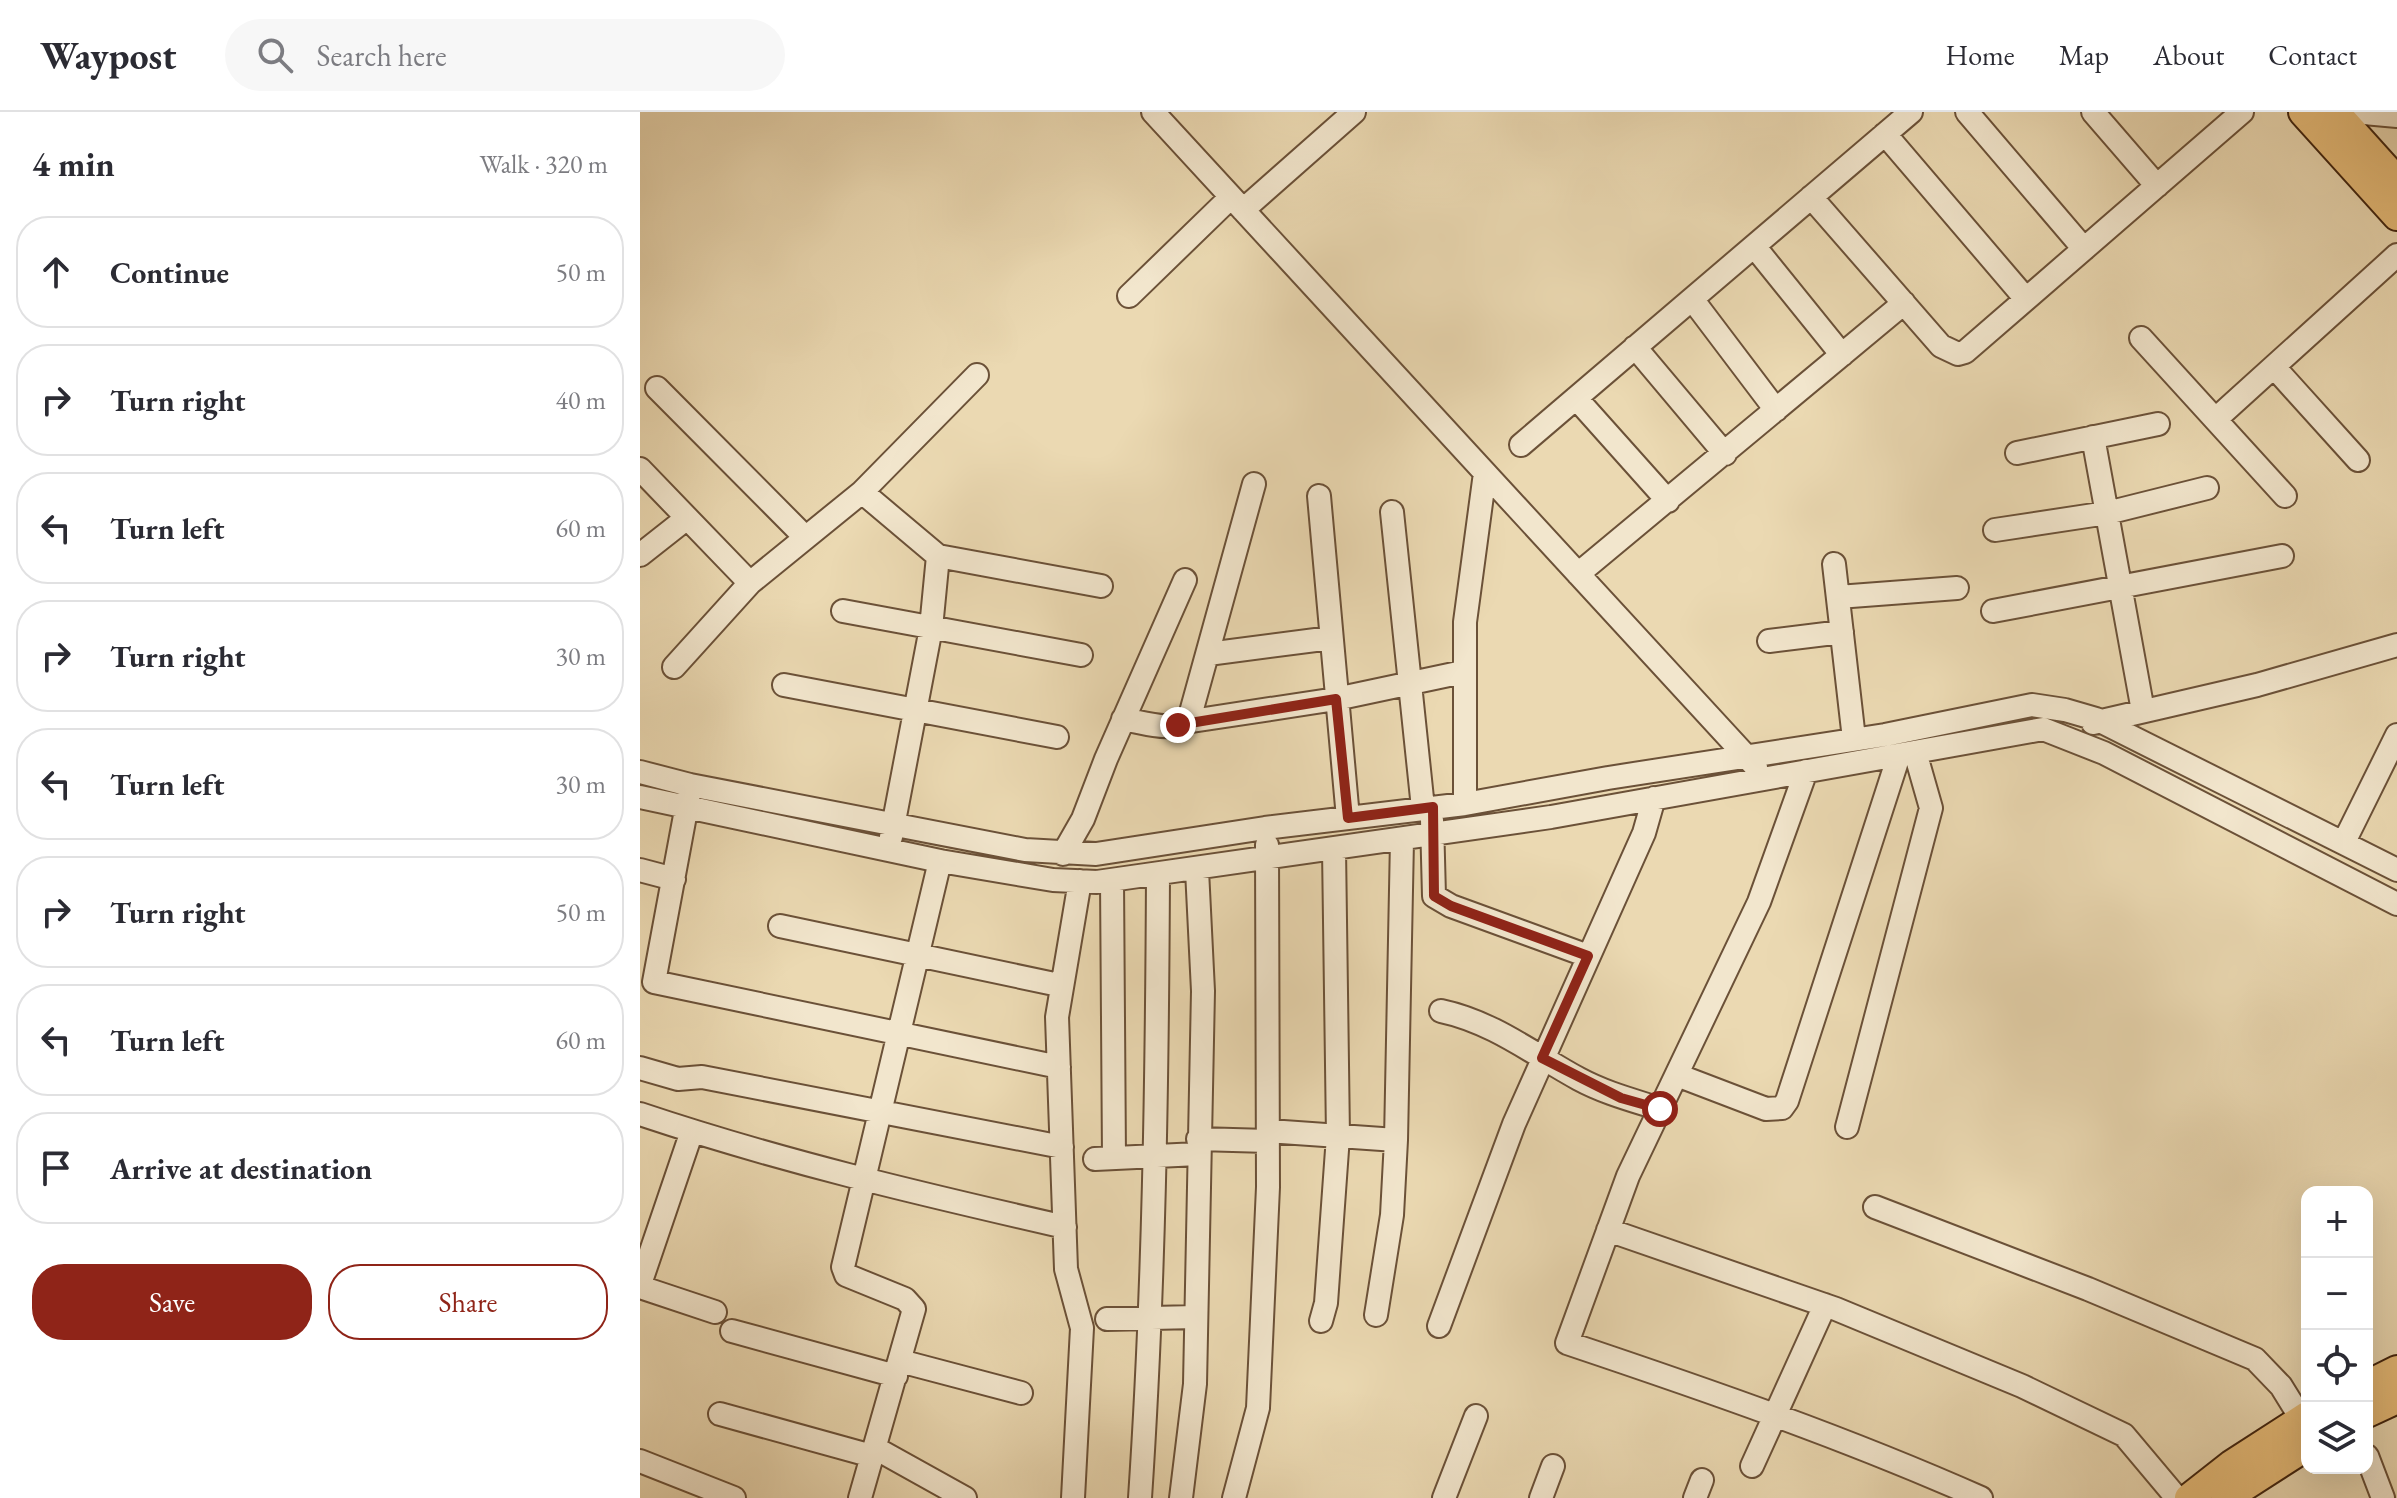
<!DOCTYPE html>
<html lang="en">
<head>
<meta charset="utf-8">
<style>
  body { margin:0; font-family:"EB Garamond",serif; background:#f7f7f7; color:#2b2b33 }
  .controls { position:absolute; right:24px; bottom:24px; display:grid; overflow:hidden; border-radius:16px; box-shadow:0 8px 32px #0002 }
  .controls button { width:72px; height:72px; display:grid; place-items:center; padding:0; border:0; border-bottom:2px solid #e1e1e2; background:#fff; color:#2b2b33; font:40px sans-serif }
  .stop { position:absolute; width:24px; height:24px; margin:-18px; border:6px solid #8f2418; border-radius:50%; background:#fff }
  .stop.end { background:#8f2418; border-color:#fff; box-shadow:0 2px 8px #0008 }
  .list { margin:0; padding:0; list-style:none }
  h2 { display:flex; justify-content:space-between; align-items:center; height:104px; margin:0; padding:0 32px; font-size:34px }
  h2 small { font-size:26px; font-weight:400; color:#7c7c81 }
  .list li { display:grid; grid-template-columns:52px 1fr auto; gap:24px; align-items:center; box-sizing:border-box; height:112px; margin:0 16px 16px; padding:0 16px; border:2px solid #e1e1e2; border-radius:32px }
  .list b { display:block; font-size:30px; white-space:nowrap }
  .list em { font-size:26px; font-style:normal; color:#7c7c81 }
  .actions { display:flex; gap:16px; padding:24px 32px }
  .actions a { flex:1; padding:18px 0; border:2px solid #8f2418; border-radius:32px; text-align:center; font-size:28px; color:#8f2418 }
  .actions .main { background:#8f2418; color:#fff }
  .icon { flex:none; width:44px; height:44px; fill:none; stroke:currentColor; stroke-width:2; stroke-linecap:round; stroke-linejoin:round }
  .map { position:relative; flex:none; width:1757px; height:1386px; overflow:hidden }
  header { display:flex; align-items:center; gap:48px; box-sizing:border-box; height:112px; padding:0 40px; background:#fff; border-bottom:2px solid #e1e1e2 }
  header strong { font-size:38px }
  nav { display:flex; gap:44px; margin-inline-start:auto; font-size:28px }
  .search { width:560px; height:72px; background:#f7f7f7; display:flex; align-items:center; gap:20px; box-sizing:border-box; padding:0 28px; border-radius:44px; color:#7c7c81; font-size:30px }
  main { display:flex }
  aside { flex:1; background:#fff }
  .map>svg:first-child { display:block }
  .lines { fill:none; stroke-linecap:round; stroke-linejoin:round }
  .minor-casing { stroke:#6b5138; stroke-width:26 }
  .major-casing { stroke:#40240f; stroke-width:32 }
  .minor { stroke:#f2e6cd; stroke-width:22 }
  .major { stroke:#e6bc79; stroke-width:28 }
  .route { stroke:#8f2418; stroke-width:10 }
</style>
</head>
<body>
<header>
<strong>Waypost</strong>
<div class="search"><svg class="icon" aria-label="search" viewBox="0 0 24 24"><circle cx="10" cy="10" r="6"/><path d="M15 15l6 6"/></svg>Search here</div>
<nav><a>Home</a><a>Map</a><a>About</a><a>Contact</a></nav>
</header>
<main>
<aside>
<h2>4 min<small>Walk · 320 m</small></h2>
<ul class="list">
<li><svg class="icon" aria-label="ahead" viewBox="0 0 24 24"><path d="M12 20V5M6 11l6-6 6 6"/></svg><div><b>Continue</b></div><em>50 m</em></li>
<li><svg class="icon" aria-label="right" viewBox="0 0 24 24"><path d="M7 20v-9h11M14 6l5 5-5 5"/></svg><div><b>Turn right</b></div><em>40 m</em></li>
<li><svg class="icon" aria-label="left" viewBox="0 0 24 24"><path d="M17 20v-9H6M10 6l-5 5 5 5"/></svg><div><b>Turn left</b></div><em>60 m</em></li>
<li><svg class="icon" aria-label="right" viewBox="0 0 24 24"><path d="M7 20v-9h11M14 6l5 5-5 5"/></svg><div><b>Turn right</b></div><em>30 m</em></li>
<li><svg class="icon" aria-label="left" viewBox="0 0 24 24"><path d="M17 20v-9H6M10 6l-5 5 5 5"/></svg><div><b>Turn left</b></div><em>30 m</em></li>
<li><svg class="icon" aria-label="right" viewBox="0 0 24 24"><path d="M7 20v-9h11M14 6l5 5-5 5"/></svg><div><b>Turn right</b></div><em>50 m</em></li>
<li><svg class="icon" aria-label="left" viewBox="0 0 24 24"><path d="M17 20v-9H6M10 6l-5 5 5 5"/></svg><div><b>Turn left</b></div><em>60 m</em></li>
<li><svg class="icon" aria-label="arrive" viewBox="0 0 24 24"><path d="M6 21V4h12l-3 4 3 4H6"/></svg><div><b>Arrive at destination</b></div></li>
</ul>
<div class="actions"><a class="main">Save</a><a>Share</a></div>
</aside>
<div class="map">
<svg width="1757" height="1386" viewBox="0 0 1757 1386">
  <rect width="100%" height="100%" fill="#ebd9b2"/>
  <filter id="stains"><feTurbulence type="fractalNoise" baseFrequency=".0025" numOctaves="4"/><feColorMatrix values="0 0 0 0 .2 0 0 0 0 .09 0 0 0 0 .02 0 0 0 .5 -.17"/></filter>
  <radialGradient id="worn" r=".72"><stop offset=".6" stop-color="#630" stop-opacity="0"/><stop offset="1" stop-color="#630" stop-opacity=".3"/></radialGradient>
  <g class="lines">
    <defs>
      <path id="minor" d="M513,0L1116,655
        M1327,0L1444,137
        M1453,0L1517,74
        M1713,0L1757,4
        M1245,22L1386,187
        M1171,85L1301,234L1318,242L1325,240L1602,0
        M603,98L714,0
        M1114,134L1202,243
        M489,184L591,85
        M1052,187L1136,298
        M1501,226L1645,384
        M995,235L1085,342
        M1634,255L1718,348
        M17,276L165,425
        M936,286L1028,389
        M1577,306L1757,143
        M1453,325L1503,599
        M881,333L1271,0
        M1377,341L1518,312
        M0,357L110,471
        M222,380L298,444
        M679,384L708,706
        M752,400L783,696
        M1355,418L1467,401L1567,376
        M0,443L47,406
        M1194,452L1214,627
        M938,462L1264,191
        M1198,485L1317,476
        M203,499L441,543
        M1353,499L1642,444
        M1129,529L1202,520
        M568,542L691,526
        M34,555L110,471L222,380L337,263
        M144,573L417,625
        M483,607C503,610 536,623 550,604L614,372
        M545,610L696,587L823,560
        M1453,611L1617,573L1757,533
        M1166,659L1119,790L988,1064L927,1231C1067,1278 1206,1326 1341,1386
        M0,660L50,673L385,738L456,742L625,716L825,692L968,666L1245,623L1392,593L1425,598L1456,607L1757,758
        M49,682L14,870L419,955
        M0,685L300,749L413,768L457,770L911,705L1403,617L1464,641L1757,792
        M825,692V510L845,361
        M792,708L794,784L811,794L948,844
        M251,725L291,516L298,444L461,474
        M1704,730L1757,623
        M423,742L443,707L466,647L545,468
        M0,758L34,767
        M472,768L474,1046
        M140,814L419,873
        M801,899C853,910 893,942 939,967C965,981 992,988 1020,997
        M0,956L38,967L62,965L422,1035
        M1037,963L1126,997L1142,996L1147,989L1259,643
        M0,1002C140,1049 281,1082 425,1115
        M1207,1015L1291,696L1275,640
        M628,1019L756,1028
        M558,1027L628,1029
        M455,1047L558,1042
        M1235,1095L1448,1177L1615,1247L1641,1274L1667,1316
        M968,1118L1196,1197L1382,1274L1484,1323L1537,1386
        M0,1172L52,1019
        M0,1175L75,1200
        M736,1203L752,1103L756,1028L762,728
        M467,1207L556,1205
        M681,1209L686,1191L698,1024L694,737
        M799,1214L874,1012L1004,721L1014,686
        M92,1219L256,1264
        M260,1249L381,1281
        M80,1302L232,1344
        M235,1336L325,1386
        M1727,1344L1743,1386
        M0,1349L94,1386
        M1112,1354L1185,1193
        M220,1386L274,1197L265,1187L206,1163L203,1155L300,749
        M433,1386L442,1216L426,1157L417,905L440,769
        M500,1386C514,1178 517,971 518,763
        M541,1386L555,1272L563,879L557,758
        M594,1386L618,1296L628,1075L627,733
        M804,1386L836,1304
        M901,1386L913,1354
        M1055,1386L1062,1368"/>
      <path id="major" d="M1663,0L1757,104
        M1695,0L1757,69
        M1727,1273L1757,1258
        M1727,1301L1757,1287
        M1549,1386L1591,1353L1667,1304
        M1586,1386L1667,1334"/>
    </defs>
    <!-- minor casing -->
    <use href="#minor" class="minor-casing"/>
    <!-- major casing -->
    <use href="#major" class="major-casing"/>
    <!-- minor -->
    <use href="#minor" class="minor"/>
    <!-- major -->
    <use href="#major" class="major"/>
  </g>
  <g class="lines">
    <!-- route -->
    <path class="route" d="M538,613L696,587L708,706L793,695L794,784L811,794L948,844L902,946L981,986L1020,997"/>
  </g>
  <rect width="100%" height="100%" filter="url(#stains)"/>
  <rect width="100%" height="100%" fill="url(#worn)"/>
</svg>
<div class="controls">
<button>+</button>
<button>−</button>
<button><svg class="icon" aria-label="locate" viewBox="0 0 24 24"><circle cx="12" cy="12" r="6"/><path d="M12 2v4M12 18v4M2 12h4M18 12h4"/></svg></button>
<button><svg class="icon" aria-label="layers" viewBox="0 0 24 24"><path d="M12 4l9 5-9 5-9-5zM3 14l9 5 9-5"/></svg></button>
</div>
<div class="stop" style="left:1020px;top:997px"></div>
<div class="stop end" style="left:538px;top:613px"></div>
</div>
</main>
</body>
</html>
